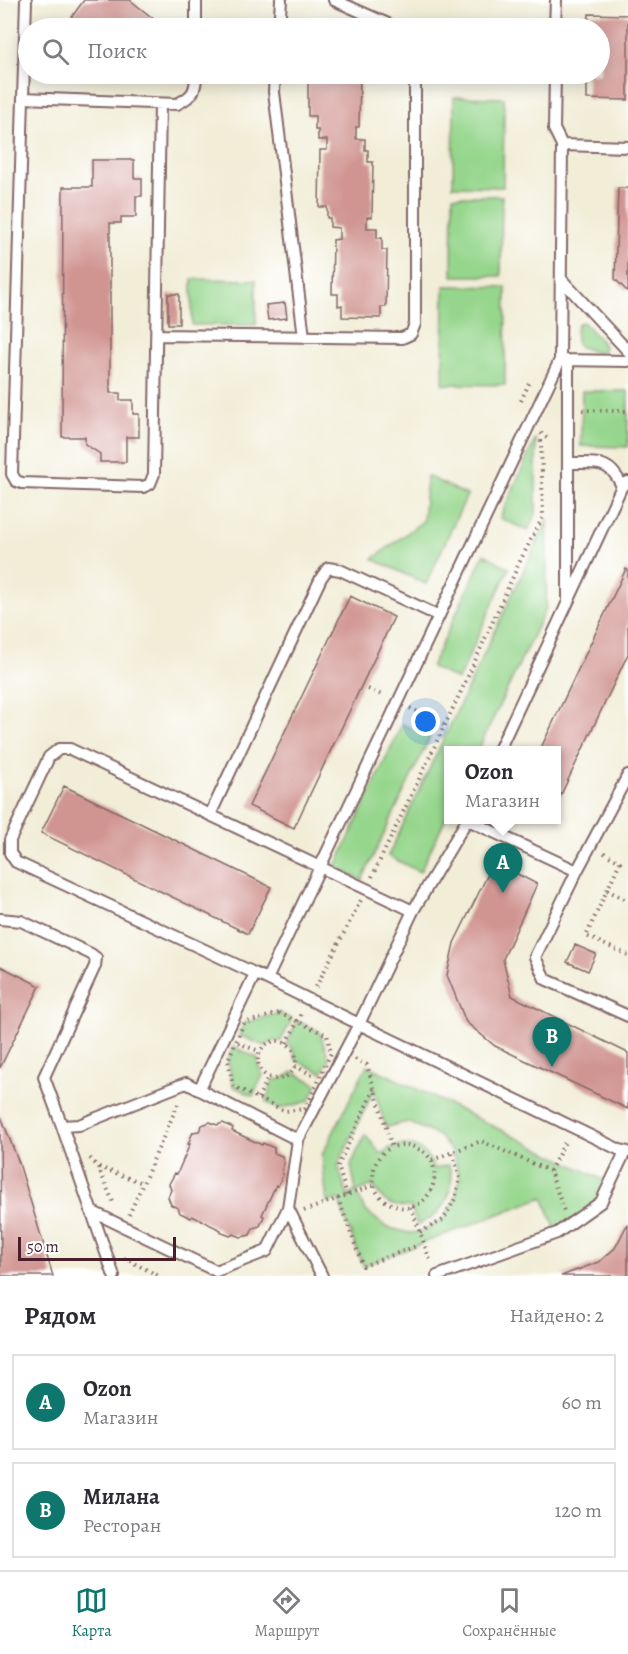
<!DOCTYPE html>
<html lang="ru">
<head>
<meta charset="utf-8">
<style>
  body { margin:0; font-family:Alegreya,serif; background:#f7f7f7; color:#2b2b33 }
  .scale { position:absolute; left:18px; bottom:15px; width:158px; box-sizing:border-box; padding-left:6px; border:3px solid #4a1f2b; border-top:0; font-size:16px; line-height:21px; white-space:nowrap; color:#4a1f2b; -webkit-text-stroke:4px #fff; paint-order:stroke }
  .you { position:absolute; left:426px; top:722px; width:21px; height:21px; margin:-15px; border:4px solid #fff; border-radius:50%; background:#1a73e8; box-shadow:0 0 0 9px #1a73e833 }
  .badge { display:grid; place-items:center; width:39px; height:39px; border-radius:50%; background:#0f766e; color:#fff; font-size:20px; font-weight:700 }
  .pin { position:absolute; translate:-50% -50px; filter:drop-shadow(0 2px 3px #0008) }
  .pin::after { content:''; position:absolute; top:32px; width:21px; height:18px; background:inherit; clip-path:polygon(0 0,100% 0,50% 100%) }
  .popup { position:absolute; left:444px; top:746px; width:117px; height:78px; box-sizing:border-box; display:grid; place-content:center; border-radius:0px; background:#fff; filter:drop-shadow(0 2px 4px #0005); font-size:20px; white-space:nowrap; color:#7c7c81 }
  .popup b { font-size:22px; color:#2b2b33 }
  .popup::after { content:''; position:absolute; left:50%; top:100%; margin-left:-12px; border:12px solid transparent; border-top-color:#fff }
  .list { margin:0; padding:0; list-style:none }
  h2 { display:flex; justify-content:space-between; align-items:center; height:78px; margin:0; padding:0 24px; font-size:26px }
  h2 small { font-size:20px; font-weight:400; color:#7c7c81 }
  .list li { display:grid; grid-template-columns:39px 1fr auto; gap:18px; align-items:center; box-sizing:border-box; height:96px; margin:0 12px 12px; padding:0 12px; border:2px solid #e1e1e2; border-radius:0px }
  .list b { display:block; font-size:22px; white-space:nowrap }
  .list p { margin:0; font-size:20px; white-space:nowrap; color:#7c7c81 }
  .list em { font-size:20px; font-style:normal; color:#7c7c81 }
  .icon { flex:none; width:33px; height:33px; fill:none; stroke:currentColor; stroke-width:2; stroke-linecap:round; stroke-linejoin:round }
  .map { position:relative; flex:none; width:628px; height:1276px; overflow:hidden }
  .search { position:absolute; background:#fff; box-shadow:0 3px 15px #0003; left:18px; right:18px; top:18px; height:66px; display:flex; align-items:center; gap:15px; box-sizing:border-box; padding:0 21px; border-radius:33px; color:#7c7c81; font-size:22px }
  .sheet { height:294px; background:#fff }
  nav { display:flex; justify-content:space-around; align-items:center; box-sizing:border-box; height:84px; border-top:2px solid #e1e1e2; background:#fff; font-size:16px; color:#7c7c81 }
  nav a { display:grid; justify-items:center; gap:3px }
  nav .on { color:#0f766e }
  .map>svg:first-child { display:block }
  .green { fill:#95d68c; stroke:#707a5c; stroke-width:1.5; fill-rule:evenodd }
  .building { fill:#d09491 }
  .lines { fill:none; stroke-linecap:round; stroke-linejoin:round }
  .service-casing { stroke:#846767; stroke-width:14 }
  .path { stroke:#846767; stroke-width:4; stroke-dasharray:1.5 4.5; stroke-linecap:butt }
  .service { stroke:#fff; stroke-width:10 }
</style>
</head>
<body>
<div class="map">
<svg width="628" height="1276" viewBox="0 0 628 1276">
  <rect width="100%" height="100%" fill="#fff"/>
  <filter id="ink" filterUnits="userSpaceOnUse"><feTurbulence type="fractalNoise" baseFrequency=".0167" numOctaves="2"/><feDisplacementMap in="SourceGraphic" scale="12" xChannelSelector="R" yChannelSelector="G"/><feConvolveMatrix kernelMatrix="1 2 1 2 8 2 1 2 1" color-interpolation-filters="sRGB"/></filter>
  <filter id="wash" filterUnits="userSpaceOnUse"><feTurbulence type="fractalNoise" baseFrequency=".008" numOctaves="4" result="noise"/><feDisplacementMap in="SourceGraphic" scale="24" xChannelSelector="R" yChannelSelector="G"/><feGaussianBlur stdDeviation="1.35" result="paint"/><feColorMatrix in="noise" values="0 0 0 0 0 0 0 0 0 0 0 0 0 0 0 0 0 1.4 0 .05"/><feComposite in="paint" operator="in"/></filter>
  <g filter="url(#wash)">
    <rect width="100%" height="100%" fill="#f1edd7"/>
    <!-- green -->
    <path class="green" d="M454,97L504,98L503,187L453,186Z
      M453,196H502L501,276H452Z
      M192,279L256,280V325H192Z
      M444,286L506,287L505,385L443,384Z
      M583,322L602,342L604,347L602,351L597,353L578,346C574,339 575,329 579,323Z
      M582,391H628V447L581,446Z
      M536,438V513L528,531L500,518Z
      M427,476L467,495L426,584L373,559L423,521Z
      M548,519L546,608L478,750H449V811L420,872L388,856Z
      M484,554L509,568L458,680L431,667Z
      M402,724L430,737L362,880L335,868Z
      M279,1013L292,1019L281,1041H273L264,1046L239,1035L244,1023Z
      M297,1021L319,1031L329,1059L322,1073L296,1060L293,1049L287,1043Z
      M233,1047L258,1058V1065L263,1075L253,1096L233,1086L228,1060Z
      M367,1065L610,1183L601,1202L557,1233L543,1197L363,1266L338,1199L327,1203L322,1155ZM374,1090L386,1127L408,1122L439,1136L452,1152L460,1178L455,1199L443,1220L420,1232L409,1233L386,1227L366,1211L356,1192L373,1185C384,1204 390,1207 411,1207L417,1225C423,1222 431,1219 435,1215C450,1202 455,1182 449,1165L434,1169C429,1151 411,1140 393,1147C389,1148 384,1152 381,1154L365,1135L351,1165L356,1191L347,1195L338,1165Z
      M293,1072L317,1084L309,1101L279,1109L266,1102L273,1080L282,1079Z"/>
    <g id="blocks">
      <!-- building -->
      <path class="building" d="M84,0H130L160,24L159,28H68V22Z
        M589,14L628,15V100L587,99V74H600V28H588Z
        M85,74H126L121,77H87Z
        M308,74H360L359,127H356V139H365V150H368V162H373L372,217H367V228H377V238H382V250H387L386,307H381V318L342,317V305L338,306V294H332L333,240L339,239V228L330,227V218H327V207H319L320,150H327V140H318V130H315V116H308Z
        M92,160H134V178H142V196H136V217H121V223H110V393H120V400H133V414H139V437H126V462H100V454L85,444V437H62L63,187H92Z
        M618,188H628V292L615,279Z
        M168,294H179V324H168Z
        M285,303L287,318L268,320L266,305Z
        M626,569L628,570V654L557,803V750H540Z
        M350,596L394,617L294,828L249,806Z
        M64,786L271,887L248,934L41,833Z
        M494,862L537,884L503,959L512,996L628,1053V1109L495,1046L466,1022L447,975L454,943Z
        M575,945L596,954L588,971L567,962Z
        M0,966L40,986L0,1068Z
        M0,1114L19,1163L53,1276H1Z
        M210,1122L217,1125L223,1123L233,1128L232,1131L262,1145L263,1143L274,1148V1153L282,1156L284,1163L282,1169L283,1175L278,1186L276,1185L262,1215L264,1216L260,1226L253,1228L250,1235L241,1237L234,1234L230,1236L220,1232L221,1230L192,1216L191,1218L180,1213L178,1208L171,1205L168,1197L171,1190L169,1184L175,1173L177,1174L190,1144H188L193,1132L199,1131L202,1125Z
        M628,1223V1276H561L599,1262L615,1248Z"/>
    </g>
  </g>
  <g filter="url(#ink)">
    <use href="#blocks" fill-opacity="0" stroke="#846767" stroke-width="1.5"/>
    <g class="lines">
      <defs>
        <path id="service" d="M26,0L23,98L177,104C193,96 196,91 196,74
          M196,0V28
          M334,0L397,28
          M279,28L281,0
          M555,28L556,0
          M275,74L274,92L304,337
          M555,74L554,129L562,145L560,360L628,361
          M23,98L12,474L16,481L22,483L143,487L150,484L154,474L160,104
          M562,145L628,147
          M561,279L628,351
          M157,335L402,338L411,334L415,324V79L414,74
          M568,463C596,464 609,458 622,486
          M568,601V360
          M59,749H70L320,867L267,979L16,862L10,853V840L49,757Z
          M499,750L622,486L628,482
          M210,815L321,578L328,568L340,570L439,616
          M467,820L413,911L359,1024L620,1150L628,1152
          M468,820L577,871L535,957L545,979L628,1016
          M577,871L628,775
          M413,911L320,867L560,360
          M0,919L21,921L91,954L96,958L95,966L44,1077L62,1126
          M267,979L359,1024L298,1140L288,1208L322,1276
          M199,1090L255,974
          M91,1211L216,1271L267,1251L288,1208
          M114,1276L62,1126L79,1125L186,1083L298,1140
          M437,1276L557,1233L601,1202L625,1152"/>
      </defs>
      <!-- service casing -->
      <use href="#service" class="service-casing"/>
      <!-- path -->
      <path class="path" d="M521,401L530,381
        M582,410L628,411
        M541,433L549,440
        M368,689L384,696
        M410,708L444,725
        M604,853L620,862L586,936L628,955
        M372,877L465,683L521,559L543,517L541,440
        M607,890L628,901
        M316,987L361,900
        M279,1013L327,1035L331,1053L305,1109L285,1111L233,1086L228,1060L244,1023Z
        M258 1060a19 19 0 1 1 38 0a19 19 0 1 1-38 0Z
        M238,1043L259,1051
        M287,1043L302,1012
        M355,1059L367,1065L392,1147C396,1146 401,1145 405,1145C410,1145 414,1147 418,1149C454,1164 426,1230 384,1200C370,1190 370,1167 381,1155C383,1152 388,1149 392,1147
        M295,1066L316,1077
        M258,1098L268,1078
        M90,1158L98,1167L114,1204
        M432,1160L481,1141L550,1171L564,1211
        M99,1167L143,1183
        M550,1171L566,1140
        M347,1195L338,1166L374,1089
        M338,1198L363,1266L419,1245
        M411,1207L431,1263
        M304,1211L374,1185
        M129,1215L178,1104
        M420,1232L443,1220L455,1199L460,1178L452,1152
        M124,1258L159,1276"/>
      <!-- service -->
      <use href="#service" class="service"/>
    </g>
  </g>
</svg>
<div class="scale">50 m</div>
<div class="you"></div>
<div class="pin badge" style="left:503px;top:893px">A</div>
<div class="popup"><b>Ozon</b>Магазин</div>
<div class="pin badge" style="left:552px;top:1067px">B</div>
<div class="search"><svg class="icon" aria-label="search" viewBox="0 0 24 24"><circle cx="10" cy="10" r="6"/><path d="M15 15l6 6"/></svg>Поиск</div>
</div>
<section class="sheet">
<h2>Рядом<small>Найдено: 2</small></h2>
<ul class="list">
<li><span class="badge">A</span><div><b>Ozon</b><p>Магазин</p></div><em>60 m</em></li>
<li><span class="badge">B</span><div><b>Милана</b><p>Ресторан</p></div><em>120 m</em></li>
</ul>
</section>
<nav>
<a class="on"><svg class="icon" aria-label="map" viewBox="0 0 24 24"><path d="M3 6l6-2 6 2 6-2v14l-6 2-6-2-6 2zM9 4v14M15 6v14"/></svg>Карта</a>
<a><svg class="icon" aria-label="directions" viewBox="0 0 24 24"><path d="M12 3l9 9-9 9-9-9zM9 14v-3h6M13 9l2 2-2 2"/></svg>Маршрут</a>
<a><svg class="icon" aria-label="saved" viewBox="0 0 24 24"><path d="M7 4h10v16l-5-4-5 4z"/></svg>Сохранённые</a>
</nav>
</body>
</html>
